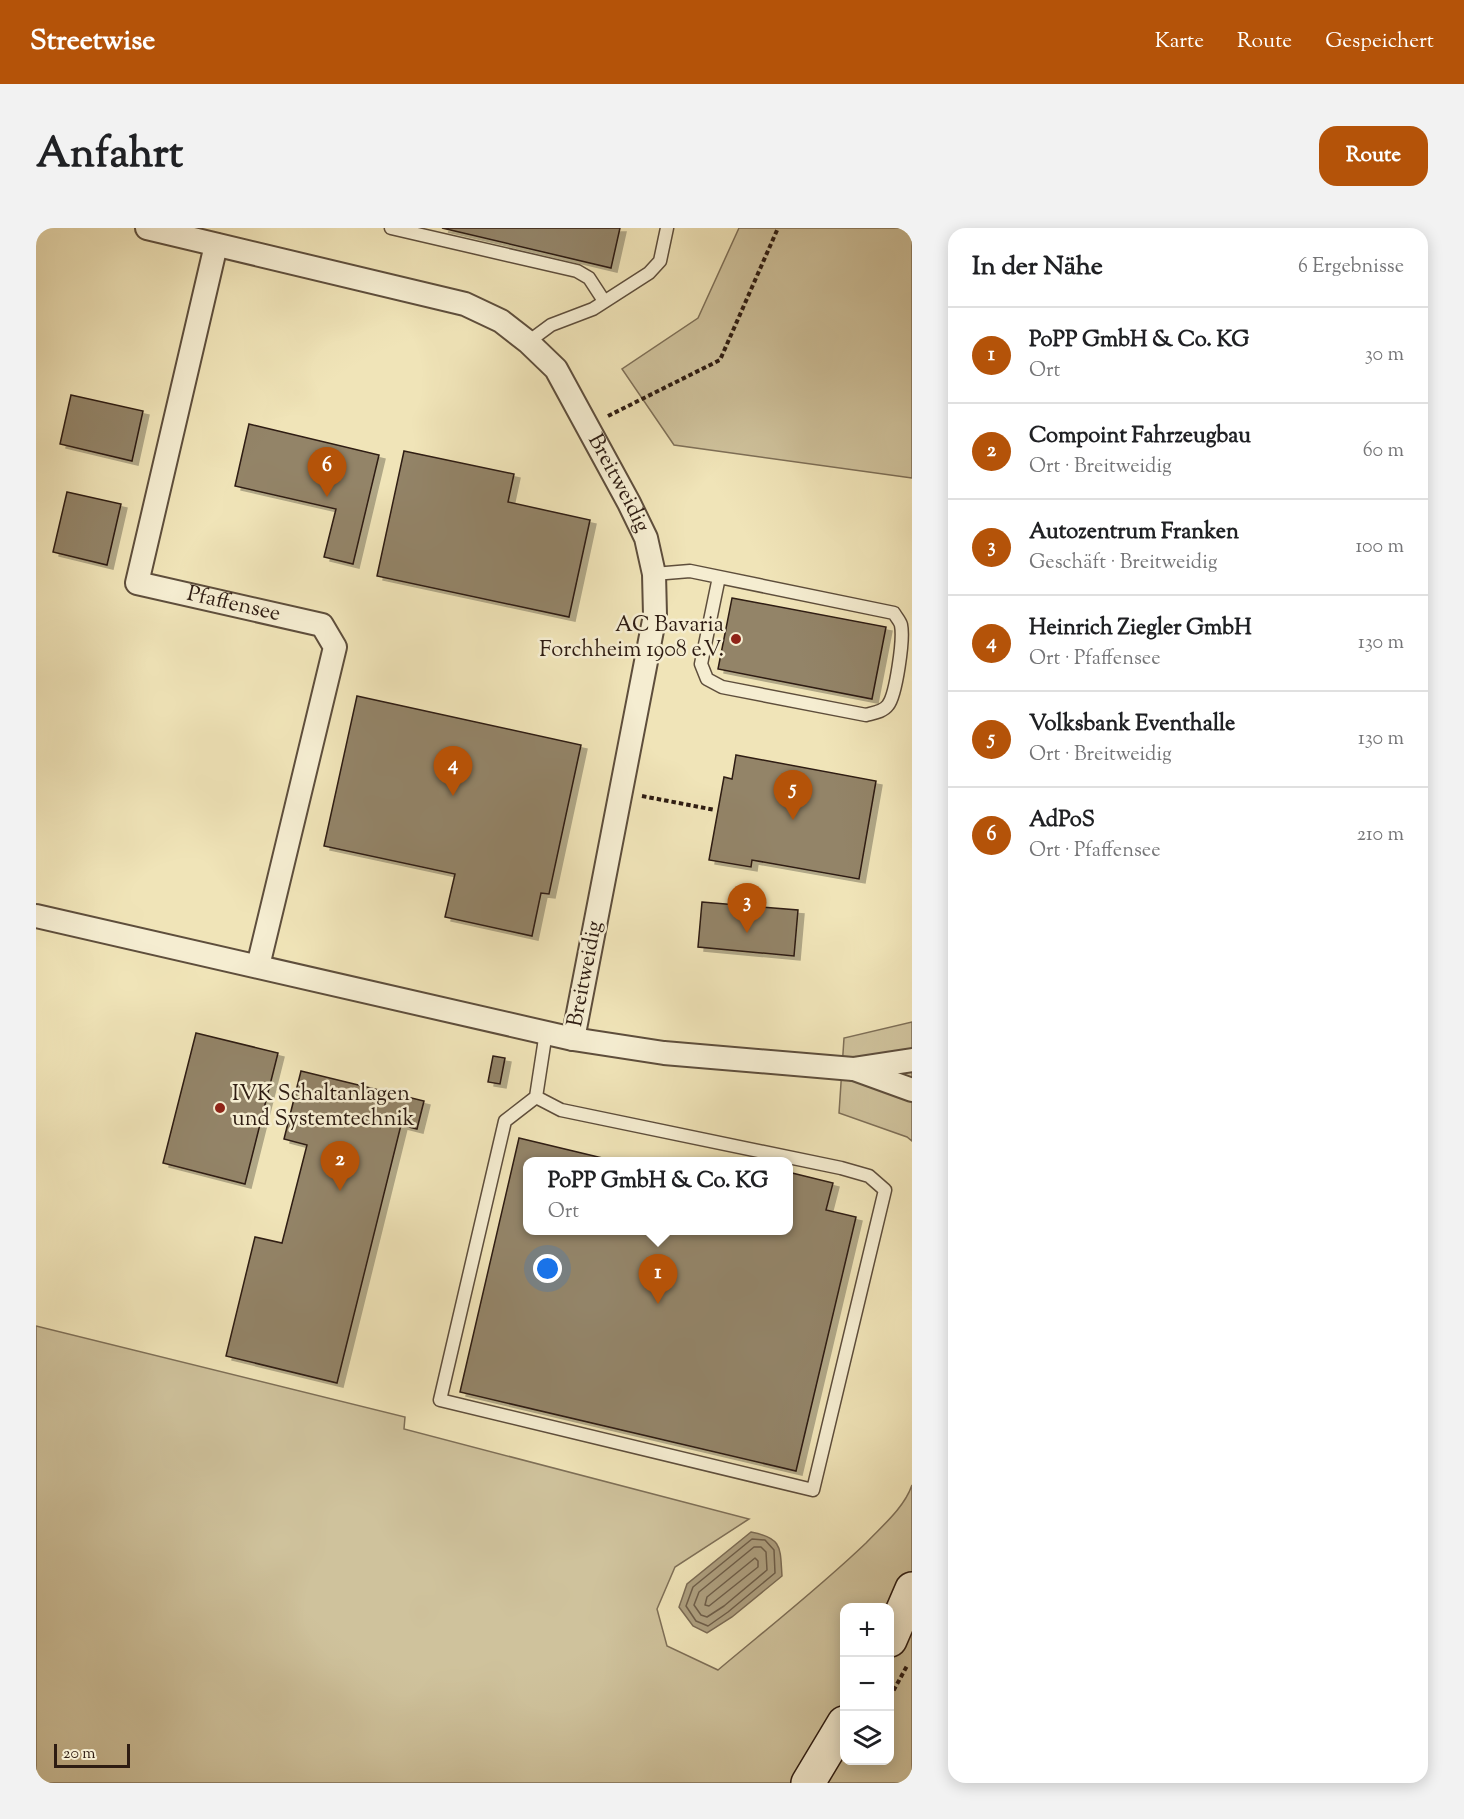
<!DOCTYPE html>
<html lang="de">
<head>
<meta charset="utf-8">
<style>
  body { margin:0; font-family:"Sorts Mill Goudy",serif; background:#f2f2f2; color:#202124 }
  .controls { position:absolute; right:18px; bottom:18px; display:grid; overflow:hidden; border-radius:12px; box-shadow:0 3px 15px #0003 }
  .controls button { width:54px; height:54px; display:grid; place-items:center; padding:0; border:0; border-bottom:2px solid #e0e0e0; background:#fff; color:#202124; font:30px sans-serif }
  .scale { position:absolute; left:18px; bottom:15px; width:76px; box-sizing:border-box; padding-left:6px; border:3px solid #2e1c12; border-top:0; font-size:16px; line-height:21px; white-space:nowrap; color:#2e1c12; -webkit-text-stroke:4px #f5edd1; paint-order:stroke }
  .you { position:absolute; left:512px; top:1041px; width:21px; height:21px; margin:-15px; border:4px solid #fff; border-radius:50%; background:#1a73e8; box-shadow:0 0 0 9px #1a73e833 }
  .badge { display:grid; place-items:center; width:39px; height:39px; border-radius:50%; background:#b45309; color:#fff; font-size:20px; font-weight:700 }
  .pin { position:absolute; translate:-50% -50px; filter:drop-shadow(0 2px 3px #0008) }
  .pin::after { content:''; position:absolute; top:32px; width:21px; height:18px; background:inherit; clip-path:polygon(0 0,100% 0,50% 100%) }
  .popup { position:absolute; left:487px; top:929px; width:270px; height:78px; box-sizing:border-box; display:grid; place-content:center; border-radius:12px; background:#fff; filter:drop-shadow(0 2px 4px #0005); font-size:20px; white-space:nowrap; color:#757577 }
  .popup b { font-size:22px; color:#202124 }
  .popup::after { content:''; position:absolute; left:50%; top:100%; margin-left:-12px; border:12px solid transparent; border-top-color:#fff }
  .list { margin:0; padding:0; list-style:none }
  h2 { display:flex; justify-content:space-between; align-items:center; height:78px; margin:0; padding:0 24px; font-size:26px }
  h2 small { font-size:20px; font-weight:400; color:#757577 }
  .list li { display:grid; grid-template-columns:39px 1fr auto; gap:18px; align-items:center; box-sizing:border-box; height:96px; padding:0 24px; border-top:2px solid #e0e0e0 }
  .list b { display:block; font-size:22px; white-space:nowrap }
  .list p { margin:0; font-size:20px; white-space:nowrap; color:#757577 }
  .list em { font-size:20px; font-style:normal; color:#757577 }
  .icon { flex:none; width:33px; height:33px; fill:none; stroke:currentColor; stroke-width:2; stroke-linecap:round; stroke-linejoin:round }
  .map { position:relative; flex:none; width:876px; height:1555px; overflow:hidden; border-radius:18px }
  header { display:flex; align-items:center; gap:36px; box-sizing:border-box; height:84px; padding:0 30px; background:#b45309; color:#fff }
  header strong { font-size:28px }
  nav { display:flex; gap:33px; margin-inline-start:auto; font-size:21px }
  .intro { display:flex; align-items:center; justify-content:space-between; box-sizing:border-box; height:144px; padding:0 36px }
  h1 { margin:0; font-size:42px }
  .button { padding:15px 27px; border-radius:18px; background:#b45309; color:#fff; font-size:21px; font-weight:700 }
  main { display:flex; gap:36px; padding:0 36px }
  aside { flex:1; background:#fff; border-radius:18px; box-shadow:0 3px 15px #0003 }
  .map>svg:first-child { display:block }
  .green { fill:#cfc29c; stroke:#7e6f57; stroke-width:1.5; fill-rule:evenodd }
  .water { fill:#aea080; stroke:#7b6b54; stroke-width:1.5 }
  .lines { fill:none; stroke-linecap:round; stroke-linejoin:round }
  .shore { stroke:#6e5e49; stroke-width:1.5 }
  .building { fill:#938468; stroke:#2e1c12; stroke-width:1.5; filter:url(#shadow) }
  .service-casing { stroke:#5e4e3c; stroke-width:15 }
  .minor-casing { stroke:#5e4e3c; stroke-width:26 }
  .secondary-casing { stroke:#2e1c12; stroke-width:36 }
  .path { stroke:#2e1c12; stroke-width:4; stroke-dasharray:4.5 3; stroke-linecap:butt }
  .service { stroke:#f5edd1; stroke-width:12 }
  .minor { stroke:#f5edd1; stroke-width:22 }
  .secondary { stroke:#f5edd1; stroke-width:33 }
  .poi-dot { fill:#8f2418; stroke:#f5edd1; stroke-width:2 }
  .labels { text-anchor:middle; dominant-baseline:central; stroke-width:5; stroke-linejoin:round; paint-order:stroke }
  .street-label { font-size:22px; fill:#2e1c12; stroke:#f5edd1 }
  .poi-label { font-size:22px; fill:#2e1c12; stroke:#f5edd1; text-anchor:end }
</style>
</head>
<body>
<header>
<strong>Streetwise</strong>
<nav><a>Karte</a><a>Route</a><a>Gespeichert</a></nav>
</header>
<div class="intro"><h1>Anfahrt</h1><a class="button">Route</a></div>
<main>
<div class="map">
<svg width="876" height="1555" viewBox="0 0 876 1555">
  <defs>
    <filter id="shadow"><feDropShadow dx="6" dy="4" stdDeviation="0" flood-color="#0004"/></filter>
  </defs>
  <rect width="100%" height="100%" fill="#f0e4b8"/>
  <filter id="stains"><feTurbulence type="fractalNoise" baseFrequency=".00333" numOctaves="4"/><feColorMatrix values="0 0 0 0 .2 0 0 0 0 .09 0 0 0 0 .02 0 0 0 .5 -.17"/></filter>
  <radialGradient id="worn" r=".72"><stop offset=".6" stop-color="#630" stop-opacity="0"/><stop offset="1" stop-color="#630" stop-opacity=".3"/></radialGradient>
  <!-- green -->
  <path class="green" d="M703,0H876V250L638,217L586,141L662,90Z
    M876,794V913L871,909L803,885L808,810Z
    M0,1098L369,1189L368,1201L713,1291L639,1339L621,1381L631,1418L682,1442C732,1400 783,1360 830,1315C846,1298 868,1280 876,1257V1555H0ZM808,1380H854V1532H808Z"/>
  <!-- water -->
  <path class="water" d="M715,1304C747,1310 744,1320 746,1348L696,1389L671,1405L657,1398L643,1379L651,1356Z"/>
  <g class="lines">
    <!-- shore -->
    <path class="shore" d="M716,1311L729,1312L738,1322L739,1345L692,1384L672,1398L660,1393L650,1378L657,1359Z
      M718,1319H725L730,1324L731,1342L688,1378L671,1389L665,1387L658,1377L663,1364Z
      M719,1330L722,1333V1339L673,1378L669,1377L671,1369Z"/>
  </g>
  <!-- building -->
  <path class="building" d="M406,0H584L575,40Z
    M35,167L107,183L96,233L24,216Z
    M213,196L343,227L317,336L288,329L300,281L199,258Z
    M368,223L478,246L472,274L554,292L533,389L341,348Z
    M31,264L85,276L71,337L17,324Z
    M696,370L850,399L836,471L682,441Z
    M321,468L545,517L513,666L505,665L496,708L409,689L419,646L288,618Z
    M700,527L840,553L823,651L716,632L715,639L673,632L688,549L696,551Z
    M666,674L762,682L758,728L662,719Z
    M160,805L242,825L209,956L127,935Z
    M457,828L469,830L464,856L452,854Z
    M265,843L388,873L381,901L365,897L301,1155L190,1128L219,1009L246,1015L271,917L248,911Z
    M483,910L583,934H492V1002H752V944L797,955L790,982L820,989L760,1243L424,1164Z"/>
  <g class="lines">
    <defs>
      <path id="service" d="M355,0L541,43L553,50L568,73
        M492,114L515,97L557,81L613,45L624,33L631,0
        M618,346L654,343L858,385C860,389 864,393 865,397C868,411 860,467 852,477C847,484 837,485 830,487L686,459L671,451L665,436L683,349
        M500,869L469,893L404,1172L777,1262L849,962L833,948L805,940L525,882L500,869L510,804"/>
      <g id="minor">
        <path id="s1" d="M111,0L429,76L465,93L492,114L520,141L593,275L610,310L618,346L619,387L537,811"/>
        <path id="s2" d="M180,17L101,355L286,397L299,419L222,738"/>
        <path d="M0,688L537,811L628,825L817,841L876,832"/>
        <path d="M818,841L876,862"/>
      </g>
      <path id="secondary" d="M854,1412L876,1361
        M772,1555L808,1495"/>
    </defs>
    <!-- service casing -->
    <use href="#service" class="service-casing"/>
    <!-- minor casing -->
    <use href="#minor" class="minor-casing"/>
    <!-- secondary casing -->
    <use href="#secondary" class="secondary-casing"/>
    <!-- path -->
    <path class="path" d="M572,188L684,132L742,0
      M606,568L679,582
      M854,1469L872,1436"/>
    <!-- service -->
    <use href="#service" class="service"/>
    <!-- minor -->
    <use href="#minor" class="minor"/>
    <!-- secondary -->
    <use href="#secondary" class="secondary"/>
  </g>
  <!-- markers -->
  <g class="poi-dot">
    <circle cx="700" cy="411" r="6"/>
    <circle cx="184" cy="880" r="6"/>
  </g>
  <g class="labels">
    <!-- street labels -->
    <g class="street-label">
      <text stroke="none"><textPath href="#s1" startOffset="570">Breitweidig</textPath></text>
      <text stroke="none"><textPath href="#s2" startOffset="446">Pfaffensee</textPath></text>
      <text transform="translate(550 746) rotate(-79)">Breitweidig</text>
    </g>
    <!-- poi labels -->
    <g class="poi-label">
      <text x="688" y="398">AC Bavaria<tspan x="688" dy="25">Forchheim 1908 e.V.</tspan></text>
      <text x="196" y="867" text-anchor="start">IVK Schaltanlagen<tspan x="196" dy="25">und Systemtechnik</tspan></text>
    </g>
  </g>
  <rect width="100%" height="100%" filter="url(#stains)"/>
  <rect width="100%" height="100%" fill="url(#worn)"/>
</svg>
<div class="controls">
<button>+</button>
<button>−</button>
<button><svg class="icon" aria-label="layers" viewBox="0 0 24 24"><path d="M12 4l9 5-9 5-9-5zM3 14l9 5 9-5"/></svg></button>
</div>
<div class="scale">20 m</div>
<div class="you"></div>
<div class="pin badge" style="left:622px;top:1076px">1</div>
<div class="popup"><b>PoPP GmbH &amp; Co. KG</b>Ort</div>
<div class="pin badge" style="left:304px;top:963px">2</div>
<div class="pin badge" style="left:711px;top:705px">3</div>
<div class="pin badge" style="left:417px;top:568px">4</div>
<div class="pin badge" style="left:757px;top:592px">5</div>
<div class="pin badge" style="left:291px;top:269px">6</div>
</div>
<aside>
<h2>In der Nähe<small>6 Ergebnisse</small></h2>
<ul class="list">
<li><span class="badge">1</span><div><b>PoPP GmbH &amp; Co. KG</b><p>Ort</p></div><em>30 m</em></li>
<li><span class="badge">2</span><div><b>Compoint Fahrzeugbau</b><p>Ort · Breitweidig</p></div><em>60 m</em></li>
<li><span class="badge">3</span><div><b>Autozentrum Franken</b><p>Geschäft · Breitweidig</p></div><em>100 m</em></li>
<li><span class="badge">4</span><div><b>Heinrich Ziegler GmbH</b><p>Ort · Pfaffensee</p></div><em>130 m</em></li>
<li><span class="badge">5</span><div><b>Volksbank Eventhalle</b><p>Ort · Breitweidig</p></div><em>130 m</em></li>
<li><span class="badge">6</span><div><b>AdPoS</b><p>Ort · Pfaffensee</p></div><em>210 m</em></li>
</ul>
</aside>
</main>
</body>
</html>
